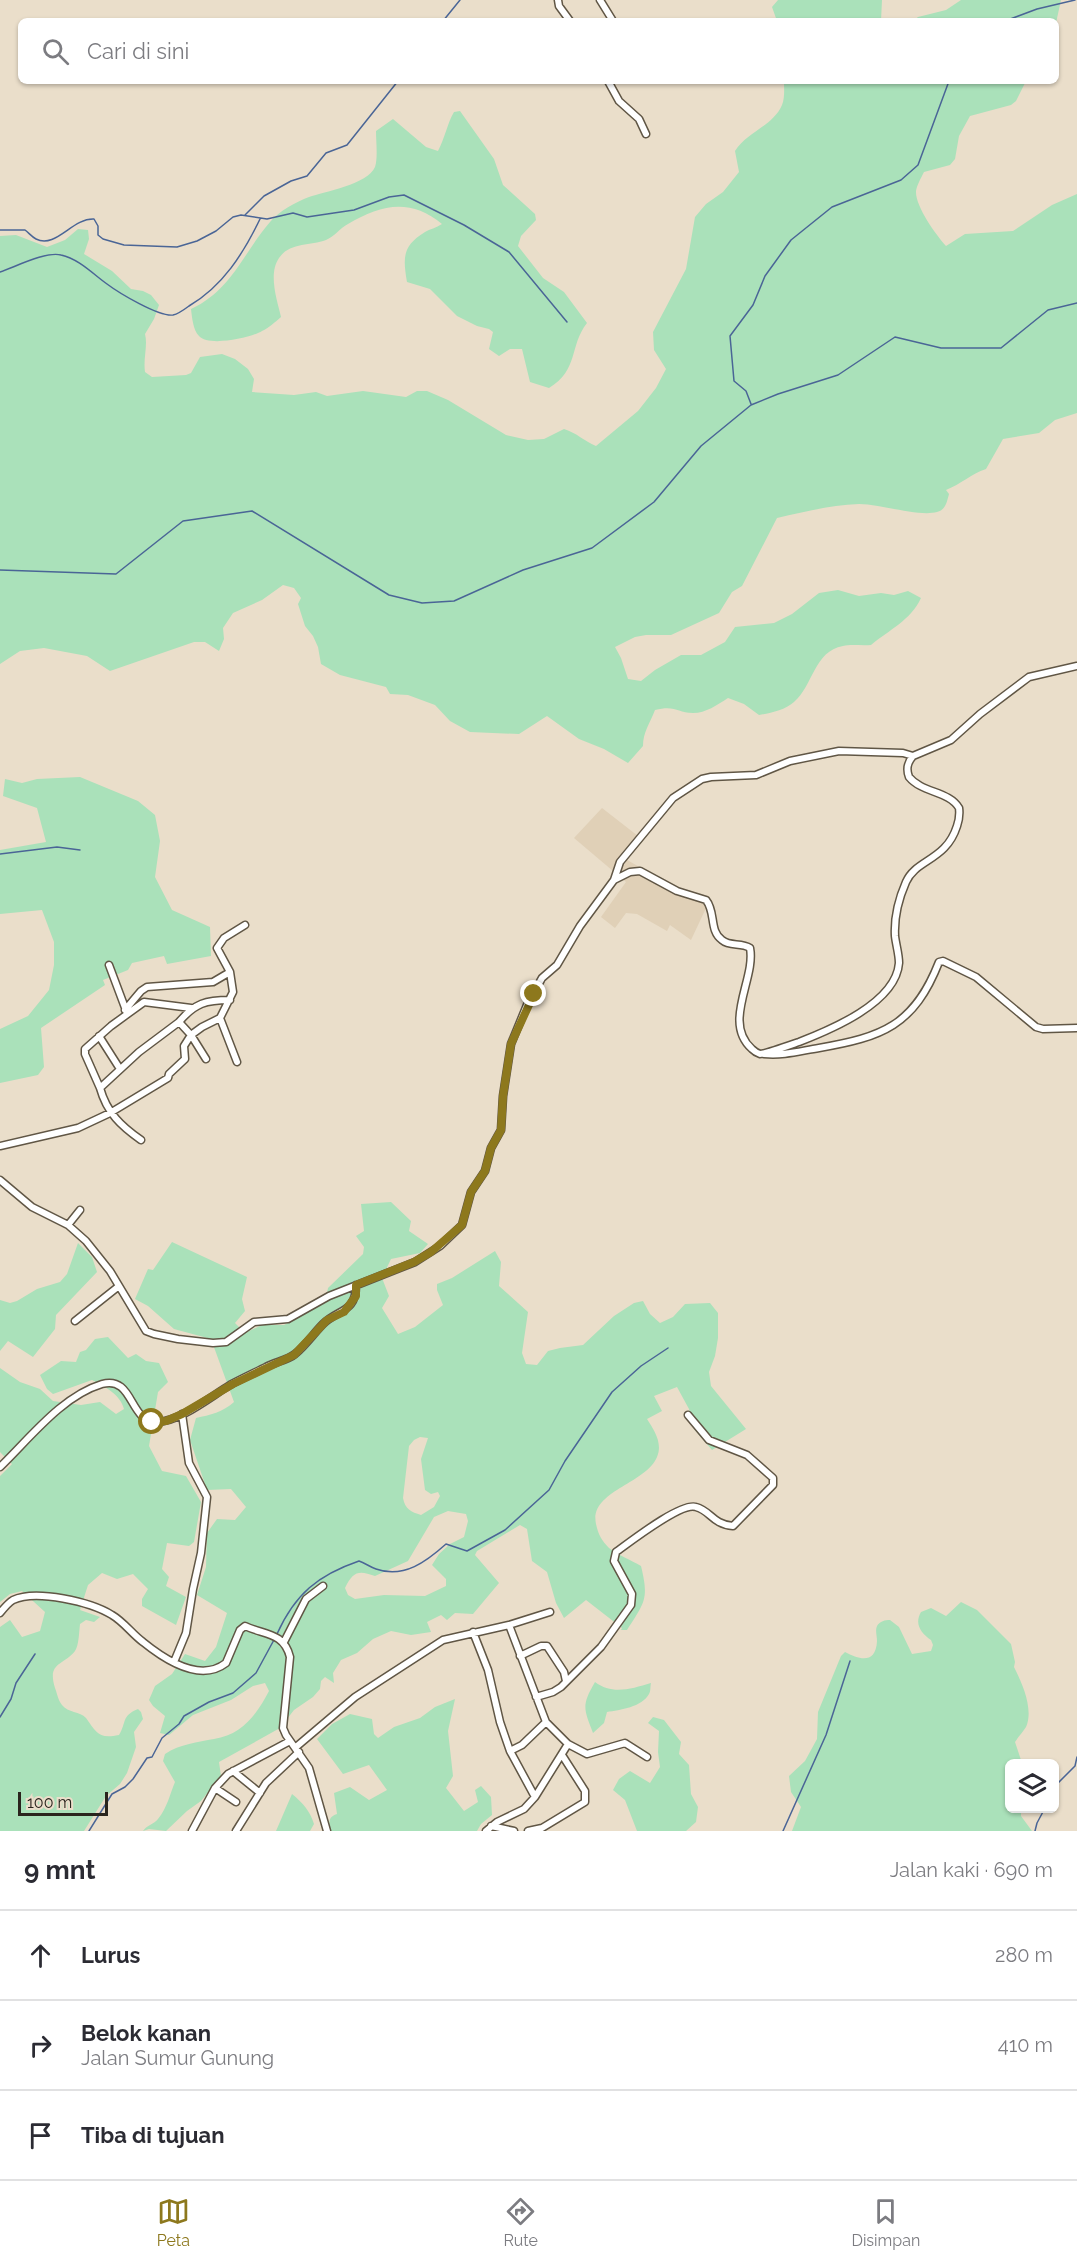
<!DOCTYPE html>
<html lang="id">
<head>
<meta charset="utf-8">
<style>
  body { margin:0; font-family:Raleway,sans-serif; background:#f2f2f3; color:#2b2b33 }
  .controls { position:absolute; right:18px; bottom:18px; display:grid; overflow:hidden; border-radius:9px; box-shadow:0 2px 4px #0004 }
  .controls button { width:54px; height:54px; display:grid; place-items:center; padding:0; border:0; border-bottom:2px solid #e1e1e2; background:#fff; color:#2b2b33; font:30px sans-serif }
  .scale { position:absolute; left:18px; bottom:15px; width:90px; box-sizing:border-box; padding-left:6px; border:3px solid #2a251e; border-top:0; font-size:16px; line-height:21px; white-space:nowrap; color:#2a251e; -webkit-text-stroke:4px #eadeca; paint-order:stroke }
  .stop { position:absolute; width:18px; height:18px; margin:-14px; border:4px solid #8d781d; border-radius:50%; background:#fff }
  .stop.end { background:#8d781d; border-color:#fff; box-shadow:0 2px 6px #0008 }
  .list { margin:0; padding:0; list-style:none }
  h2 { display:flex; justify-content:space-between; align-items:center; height:78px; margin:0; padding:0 24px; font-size:26px }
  h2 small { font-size:20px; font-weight:400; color:#7c7c81 }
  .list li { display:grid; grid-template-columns:39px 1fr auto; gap:18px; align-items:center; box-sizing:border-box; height:90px; padding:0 24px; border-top:2px solid #e1e1e2 }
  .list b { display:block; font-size:22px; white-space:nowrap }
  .list p { margin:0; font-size:20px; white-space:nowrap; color:#7c7c81 }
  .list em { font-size:20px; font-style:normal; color:#7c7c81 }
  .icon { flex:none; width:33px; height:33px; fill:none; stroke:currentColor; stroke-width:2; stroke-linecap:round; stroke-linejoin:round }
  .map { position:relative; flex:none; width:1077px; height:1831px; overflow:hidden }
  .search { position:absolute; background:#fff; box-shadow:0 2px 4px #0004; left:18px; right:18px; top:18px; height:66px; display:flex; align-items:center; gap:15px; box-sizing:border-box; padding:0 21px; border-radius:9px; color:#7c7c81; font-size:22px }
  .sheet { height:348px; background:#fff }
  nav { display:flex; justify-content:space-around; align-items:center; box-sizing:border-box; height:84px; border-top:2px solid #e1e1e2; background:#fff; font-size:16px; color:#7c7c81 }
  nav a { display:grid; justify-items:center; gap:3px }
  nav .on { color:#8d781d }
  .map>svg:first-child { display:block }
  .built { fill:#e0d0b7 }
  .green { fill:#aae1ba; fill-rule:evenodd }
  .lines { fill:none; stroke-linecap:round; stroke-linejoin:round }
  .stream { stroke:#4a6596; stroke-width:1.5 }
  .minor-casing { stroke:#605645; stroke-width:9 }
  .minor { stroke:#fff; stroke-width:6 }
  .route { stroke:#8d781d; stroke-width:8 }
</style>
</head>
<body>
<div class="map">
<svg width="1077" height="1831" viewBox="0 0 1077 1831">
  <rect width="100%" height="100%" fill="#eadeca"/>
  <!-- built -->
  <path class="built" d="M602,808L638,836L622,857L707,906L691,940L670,925L667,931L637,914L626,913L615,928L601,917L626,882L574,838Z"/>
  <!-- green -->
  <path class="green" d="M778,0H882L881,21H777L772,7Z
    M961,0H1061L1056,23V21H913L918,17L946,10Z
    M784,81H1026L1016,101L1011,105L970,116L959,136L955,159L950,165L924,172C921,178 917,185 916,191C915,206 936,235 946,246L965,234L1013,231L1052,205L1077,194V413L1055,420L1039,433L1003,439L986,469C971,474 961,484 946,490L949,494C947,501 946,510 937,512C919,517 880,504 859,504C831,505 804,512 777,518L742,586L732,592L719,613L671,635H646L635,637L615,647L621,658L628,679L641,681L655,670L681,655H701L725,642L735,627L774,623L792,614L819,593L838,590L859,596L881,593L894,595L908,591L921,598C911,620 889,630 871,645C862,646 851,644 843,646C814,651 813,686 794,702C785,710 771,713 759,715L744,704L728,698C717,705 706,713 693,713C677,713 676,705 655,710C650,723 643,732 643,746L628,763L604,749L579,739L547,716L519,734L470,732L450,721L435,705L408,695L390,694L386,687L340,675L321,664L318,647L313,636L305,626L298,604L301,598L294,588L283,585L262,600L233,613L223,628L224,639L219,651L205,642H194L110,671L87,656L44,648L20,651L0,664V236L16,235L47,247L65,240L78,229L88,230L89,239L84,254L112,271L131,289L143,291L151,295L159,305L154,319L145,334C148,345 143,359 145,372L152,377L186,375L191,373L200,357L222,354L235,359L248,369L254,379L252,392L294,395L316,392L327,396L363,391L406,397L417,391H427L448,400L506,435L528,440L544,439L564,429C577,433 584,441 596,446L638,411L656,388L666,369L654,350L653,332L686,269L695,217L706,204L723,192L739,172L735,151C747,132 773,126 782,105C785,98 784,88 784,81Z
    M460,111L494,159L503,185L535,214L536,220L521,236L518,246L543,278L564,292L587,323C569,346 579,370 549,388L530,382L522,349H510L499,356L489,349L493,332L489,329L477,326L457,316L430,289L407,282C403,258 402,246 425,232C430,229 436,228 442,224C411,198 381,204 348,224C340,228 334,237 326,240C310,246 290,242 279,258C268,274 277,300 281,317C275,322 269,328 262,331C251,338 208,347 199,336C193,330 192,317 191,309C232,290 243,253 270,222C279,211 296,202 309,197C324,192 368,184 375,167C378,158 376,141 376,131L393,119L426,147L438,151C445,138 447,124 454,112Z
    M80,777L138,801L155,815L160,841L155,877L172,910L210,927L211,956L167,964L164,956L132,963L128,970L103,980L105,985L41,1028L44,1067L38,1075L0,1083V1029L28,1016L49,990L54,965V942L42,910L0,914V850L46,842L37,808L3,796L5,779L22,783L37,779Z
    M391,1202L411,1221L409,1231L428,1244L420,1253L391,1259L382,1278L389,1296L382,1308L398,1334L415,1327L443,1305L437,1290V1284L452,1278L495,1251L501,1262L499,1286L528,1312L522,1353L526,1364L537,1365L548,1351L560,1348L583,1345L614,1316L634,1303L643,1301L650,1314L660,1323L673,1317L685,1304L710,1303L718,1313V1338L715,1356L709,1372L711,1386L746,1429L712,1450L694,1429L689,1409L677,1387L654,1396L662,1411L647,1419C654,1430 663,1443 657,1457C646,1484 589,1491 596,1524C598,1534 602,1541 609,1548C618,1555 631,1560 641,1566C649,1599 645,1602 627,1630H621L622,1628L586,1600L564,1618L556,1603L547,1572L532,1561L527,1529L520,1525L477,1551L475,1555L499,1583L473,1614L455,1613L447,1620L441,1615L427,1622L431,1632L411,1635L391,1631L373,1639L357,1653L341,1660L333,1673L334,1683L325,1677L321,1681L320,1689L313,1697L294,1710L280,1728L219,1762L221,1776L201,1801L187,1811L166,1831L149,1829L143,1831C147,1825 154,1824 158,1819C167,1808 170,1794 175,1782L163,1761L165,1754C180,1744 198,1742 214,1739C242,1735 257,1714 269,1691L265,1683L253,1686L231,1700L193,1715L169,1735L160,1733L165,1716L153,1706L149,1700L155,1686L172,1674L185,1654L205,1661L216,1647L227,1613L197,1595L206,1567L207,1533L217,1519L235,1520L246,1507L231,1489L207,1490L190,1440L196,1418C210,1415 223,1412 234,1402L211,1339L174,1329L148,1306L135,1299L148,1269L153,1270L172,1242L247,1277L242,1299L245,1311L235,1323L245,1333L262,1325H284L325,1303L328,1288L363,1254L364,1247L356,1236L364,1231L361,1204ZM420,1437L428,1438L421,1459L425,1490L431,1494L438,1492L440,1496L434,1507L421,1515C411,1512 405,1509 403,1498L409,1446L414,1440ZM448,1511L466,1514L468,1521L464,1537L450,1544L439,1554L432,1565L446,1579V1586L425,1596L384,1595L355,1599L348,1595L345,1588C353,1571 359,1570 375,1576L408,1561L434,1517Z
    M78,1243L92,1257L97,1272L56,1315L55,1329L33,1357L8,1341L0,1351V1300L10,1303L17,1301L37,1289L60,1282L67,1274Z
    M108,1337L128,1358L136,1354L146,1361L159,1363L168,1382L158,1392L149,1446L162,1471L186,1476L201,1502L194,1542L189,1546L167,1543L162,1569L169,1577L166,1586L186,1597L176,1625L142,1606V1599L148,1589L133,1574L117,1579L102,1573L88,1585L80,1610L100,1617L94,1622L86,1620L80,1624C79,1632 79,1645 75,1651C63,1666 47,1662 55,1688C57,1693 58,1700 62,1705C68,1713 80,1711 86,1718C97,1733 98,1739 119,1735C127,1722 121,1716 138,1709L141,1712L143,1719L134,1732L136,1747L127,1773L120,1784L106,1796L84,1831H0V1627L10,1620L22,1637L40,1631L45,1612L22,1591L10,1594L0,1602V1476L12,1464L0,1452V1368L20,1382L40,1389L53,1401L81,1405L100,1402L116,1414L124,1409C120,1394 105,1387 92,1380L53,1394L47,1389L40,1375L61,1361L76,1362L80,1352L86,1350L95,1339Z
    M961,1602L977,1610L1011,1644L1015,1662L1014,1667C1022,1683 1034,1709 1026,1727C1023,1732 1018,1737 1015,1742L1022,1763L1010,1764V1808L1021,1809V1816L1032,1831H792L801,1807L791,1792L789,1776L805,1761L817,1739L818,1712L841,1656L845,1652C860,1660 876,1664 877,1641C877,1636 875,1630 877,1626C880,1621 885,1620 890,1620L899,1627L912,1654L931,1651L933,1645L931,1640C921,1633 914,1624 921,1612L931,1608L946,1616Z
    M595,1682C612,1695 631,1689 651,1683C650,1687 651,1691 649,1694C642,1707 620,1710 607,1712L604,1723L593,1733C584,1709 581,1706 595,1682Z
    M455,1699L448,1731L453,1776L446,1788L464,1811L478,1802L475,1790L481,1786L491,1797L492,1815L481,1824L477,1831H330C329,1822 328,1817 337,1814L334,1793L350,1787L369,1800L387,1790L369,1765L343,1774L317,1739L332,1724L350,1714L372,1719L374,1734L378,1738L394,1727L420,1718L435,1707Z
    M653,1717L664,1720L681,1742L679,1754L689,1765L691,1794L698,1807L696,1822L686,1831H637L625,1800L613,1790L619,1779L630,1771L650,1783L660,1767L658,1752L659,1731L648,1723Z
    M292,1794C303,1803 310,1811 314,1824L310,1831H276Z"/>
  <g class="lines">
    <!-- stream -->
    <path class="stream" d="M443,21L460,0
      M1005,21L1037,9L1075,0
      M245,215L264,196L291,181L307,176L326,153L347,145L398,81
      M0,230H25C29,233 32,237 36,239C56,249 72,218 94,219L98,226V235L103,239L124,245L177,247L197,241L216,231L233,217L241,215L267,219L293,213L307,217L354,210L389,197L404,195L464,225L509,252L567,322
      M0,272C15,267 46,251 61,255C79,259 93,274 107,284C119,293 159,317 173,315C178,314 185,309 189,306C223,286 243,254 260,219
      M751,404L746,391L734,381L730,336L753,305L765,276L791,240L832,207L901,180L918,165L949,81
      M0,570L116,574L183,521L252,511L389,595L422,603L454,601L523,570L592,548L654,502L701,446L751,405L778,394L838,375L895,337L941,348H1001L1048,310L1077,303
      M0,854L57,847L80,850
      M277,1634C295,1594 318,1575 359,1561C365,1563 370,1567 376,1569C404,1579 427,1561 446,1544L467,1551L505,1530L549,1490L565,1461L612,1392L641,1366L668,1348
      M0,1717L11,1699L16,1683L35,1654
      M1054,1787L1075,1766L1077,1757
      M89,1831L112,1794L125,1787L133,1779L147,1758L152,1757L162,1738L179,1724L184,1716L209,1702L233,1693L256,1673L275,1638
      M783,1831L826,1735L850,1661
      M1035,1831L1037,1823L1045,1808"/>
    <defs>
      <path id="minor" d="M558,0L559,6L570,21
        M600,0L613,21
        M608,81L619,101L639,119L646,134
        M614,880L630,872L640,871L677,891L706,900C716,912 709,931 722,940C730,947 741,942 750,948C756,979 722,1022 752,1049C754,1051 757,1053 760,1054C765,1054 793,1044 799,1042C830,1030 896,1003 899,963C899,954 896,945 895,936C894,918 899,898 906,882C916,859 946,861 957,826C959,820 960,815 959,808C949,791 922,793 909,777C906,769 907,763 913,756L951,740L980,714L1029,677L1077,666
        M109,965L127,1013
        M125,1010L141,991L147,987L213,982L230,972
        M220,1018L237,1062
        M179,1022C195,1003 206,1000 230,1000
        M99,1036L120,1069
        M764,1054C783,1056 800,1051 819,1048C882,1037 914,1026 939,962L943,961L976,977L1036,1027L1043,1029L1077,1028
        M100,1088L85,1054V1049L111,1026L144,1002L191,1008
        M141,1140C121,1126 107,1113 100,1088L139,1052L179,1022L191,1035L206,1059
        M0,1146L78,1128L110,1113L168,1078L169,1074L185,1059L184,1046L191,1035L202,1027L220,1018L233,992L230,972L217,948L224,938L245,925
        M0,1180L32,1207L68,1225L86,1241L110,1271L146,1331L154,1334L178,1339L213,1343L226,1342L254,1322L288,1319L329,1296L415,1262L440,1246L462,1225L471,1192L485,1171L491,1148L501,1130L503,1096L511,1044L527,1005L542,978L557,965L580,926L614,880L620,862L673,798L702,779L711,777L756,775L790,761L839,751L903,753L913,756
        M68,1225L80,1210
        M75,1321L119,1286
        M0,1467C30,1438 62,1396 102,1384C134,1375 129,1423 157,1422C179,1422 210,1397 230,1385C241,1379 254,1373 266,1367C275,1362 288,1360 295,1354C306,1345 314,1333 323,1324C338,1309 356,1313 356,1285
        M0,1613C4,1608 8,1603 13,1600C36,1589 91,1602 112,1615C124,1622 132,1634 143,1642C164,1659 200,1683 226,1663L240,1630L245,1626C264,1635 284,1632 290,1657L283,1728L286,1735L309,1768L327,1831
        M509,1625L550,1612
        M473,1632L488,1670L500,1722L510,1751
        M284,1642L306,1599L323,1586
        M520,1656L541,1646H547L564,1672L566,1681
        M174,1662L186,1633L193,1589L201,1553L207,1497L189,1463L182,1414
        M536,1697L553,1692L561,1687L601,1647L631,1605L632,1594L614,1561L616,1552C630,1542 681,1502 696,1507C711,1511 712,1524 733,1526L773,1485V1478L747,1455L709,1440L688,1415
        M568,1744L587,1754L625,1743L647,1757
        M296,1747L355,1697L443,1640L509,1625L546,1722L568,1744L535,1797
        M233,1771L260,1793
        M215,1788L236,1802
        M491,1826L514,1831
        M192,1831L215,1788L228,1774L290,1741
        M236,1831L266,1783L299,1752
        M486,1831L497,1822L524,1809L535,1797L510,1751L522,1745L546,1722
        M528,1831L542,1828L585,1802V1791L562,1755"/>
    </defs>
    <!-- minor casing -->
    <use href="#minor" class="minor-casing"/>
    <!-- minor -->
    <use href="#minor" class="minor"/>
  </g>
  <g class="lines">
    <!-- route -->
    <path class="route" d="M152,1422L166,1421L182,1414L233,1384L294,1355L327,1320L344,1312L356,1296V1285L414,1262L431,1252L462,1225L471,1192L485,1171L491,1148L501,1130L503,1096L511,1044L534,994"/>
  </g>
</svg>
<div class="controls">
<button><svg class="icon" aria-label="layers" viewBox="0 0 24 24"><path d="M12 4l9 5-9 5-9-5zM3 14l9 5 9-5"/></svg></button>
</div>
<div class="scale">100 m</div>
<div class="stop" style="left:152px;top:1422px"></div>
<div class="stop end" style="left:534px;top:994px"></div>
<div class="search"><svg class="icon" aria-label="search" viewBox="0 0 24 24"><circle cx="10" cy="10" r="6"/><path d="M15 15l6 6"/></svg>Cari di sini</div>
</div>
<section class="sheet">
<h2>9 mnt<small>Jalan kaki · 690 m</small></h2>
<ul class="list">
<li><svg class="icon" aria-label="ahead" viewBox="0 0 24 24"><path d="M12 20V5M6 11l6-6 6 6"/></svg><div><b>Lurus</b></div><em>280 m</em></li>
<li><svg class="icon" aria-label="right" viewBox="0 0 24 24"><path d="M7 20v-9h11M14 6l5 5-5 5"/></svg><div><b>Belok kanan</b><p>Jalan Sumur Gunung</p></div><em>410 m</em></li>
<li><svg class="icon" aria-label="arrive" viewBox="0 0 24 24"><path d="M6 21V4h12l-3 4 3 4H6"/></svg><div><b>Tiba di tujuan</b></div></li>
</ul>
</section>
<nav>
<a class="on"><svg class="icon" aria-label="map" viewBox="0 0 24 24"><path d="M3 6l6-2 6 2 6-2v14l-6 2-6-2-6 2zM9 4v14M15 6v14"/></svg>Peta</a>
<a><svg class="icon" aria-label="directions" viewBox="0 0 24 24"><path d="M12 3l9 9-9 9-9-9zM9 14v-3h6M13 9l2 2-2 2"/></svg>Rute</a>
<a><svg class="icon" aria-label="saved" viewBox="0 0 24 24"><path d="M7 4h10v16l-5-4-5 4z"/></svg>Disimpan</a>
</nav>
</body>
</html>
